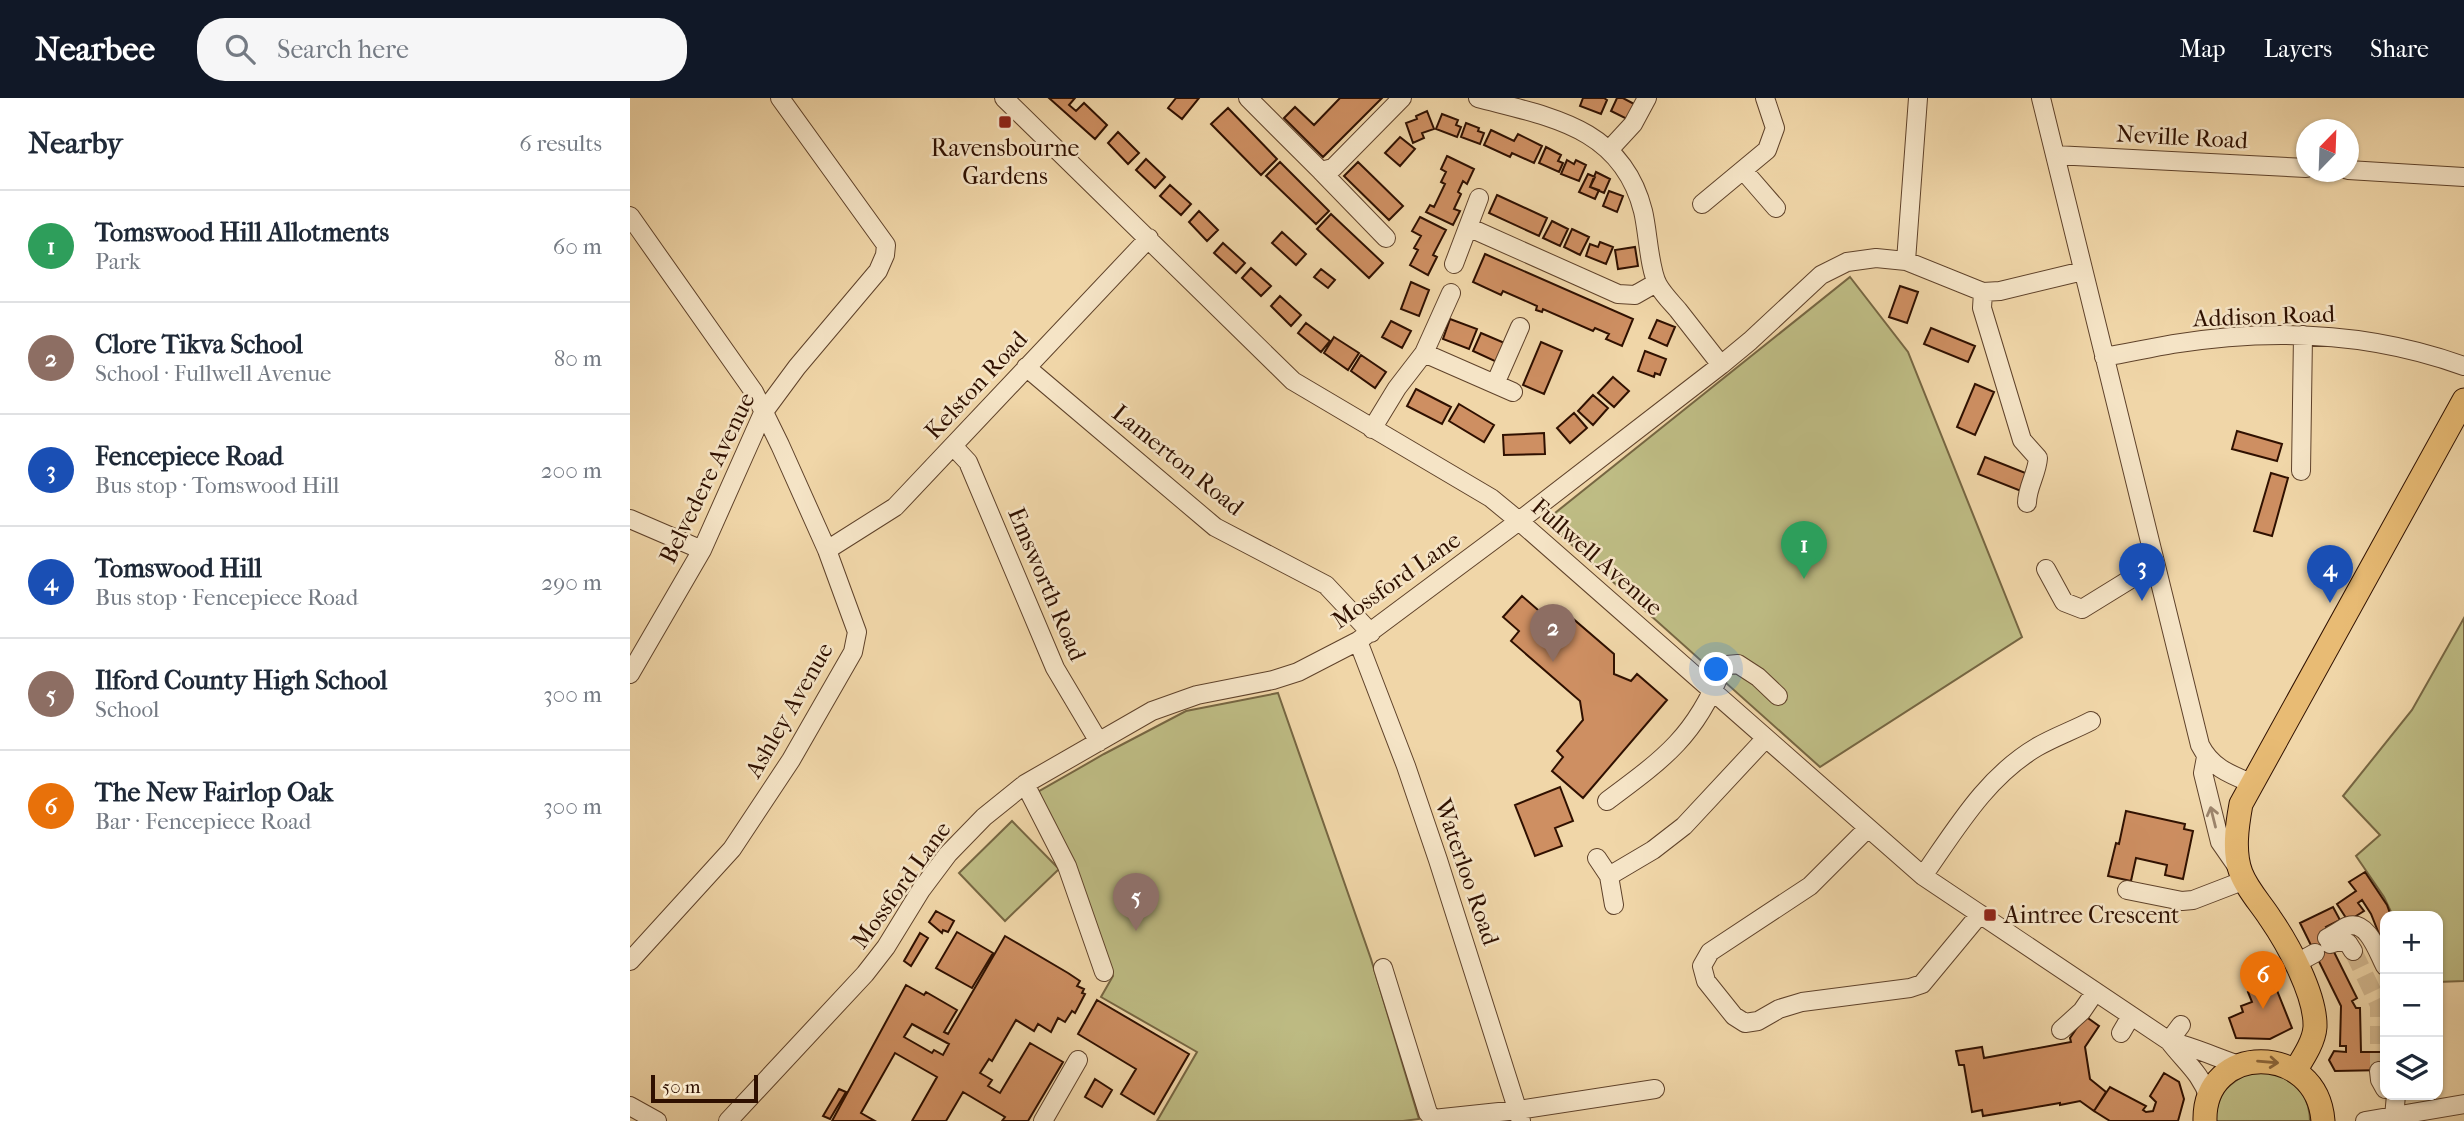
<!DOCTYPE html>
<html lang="en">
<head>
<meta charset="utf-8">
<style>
  body { margin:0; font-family:"IM FELL French Canon",serif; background:#f6f6f7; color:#1f2937 }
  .controls { position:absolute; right:21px; bottom:21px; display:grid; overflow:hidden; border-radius:14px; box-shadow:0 2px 5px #0004 }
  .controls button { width:63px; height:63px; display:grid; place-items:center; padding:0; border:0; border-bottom:2px solid #e0e1e3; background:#fff; color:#1f2937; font:35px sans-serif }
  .compass { position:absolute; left:1666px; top:21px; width:63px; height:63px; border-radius:50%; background:#fff; box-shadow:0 2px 5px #0004; rotate:23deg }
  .scale { position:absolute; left:21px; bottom:18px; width:107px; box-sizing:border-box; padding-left:7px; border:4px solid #2f1000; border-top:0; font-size:19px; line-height:24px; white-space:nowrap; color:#2f1000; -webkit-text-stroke:5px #f5e4c6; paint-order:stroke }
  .you { position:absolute; left:1087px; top:572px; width:24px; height:24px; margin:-18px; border:5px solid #fff; border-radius:50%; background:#1a73e8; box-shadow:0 0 0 10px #1a73e833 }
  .badge { display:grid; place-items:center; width:46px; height:46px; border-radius:50%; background:#111827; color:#fff; font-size:23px; font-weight:700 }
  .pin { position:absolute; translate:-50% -58px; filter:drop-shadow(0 2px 4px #0008) }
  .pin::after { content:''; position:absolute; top:37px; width:24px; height:21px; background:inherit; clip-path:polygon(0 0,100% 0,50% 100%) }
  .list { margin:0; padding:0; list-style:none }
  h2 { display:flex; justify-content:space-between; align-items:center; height:91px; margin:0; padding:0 28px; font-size:30px }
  h2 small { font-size:23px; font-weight:400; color:#747a83 }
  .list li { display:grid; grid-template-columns:46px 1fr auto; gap:21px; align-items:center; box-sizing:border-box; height:112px; padding:0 28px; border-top:2px solid #e0e1e3 }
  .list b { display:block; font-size:26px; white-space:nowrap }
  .list p { margin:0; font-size:23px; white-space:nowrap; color:#747a83 }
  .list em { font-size:23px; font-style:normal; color:#747a83 }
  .icon { flex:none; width:38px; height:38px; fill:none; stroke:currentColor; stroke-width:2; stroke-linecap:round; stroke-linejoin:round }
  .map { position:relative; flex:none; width:1834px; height:1023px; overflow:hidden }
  header { display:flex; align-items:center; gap:42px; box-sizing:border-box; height:98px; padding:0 35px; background:#111827; color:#fff }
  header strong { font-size:33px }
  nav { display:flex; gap:38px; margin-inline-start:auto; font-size:24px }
  .search { width:490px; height:63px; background:#f6f6f7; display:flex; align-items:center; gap:18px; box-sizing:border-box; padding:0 24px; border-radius:28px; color:#747a83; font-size:26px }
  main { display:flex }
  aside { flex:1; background:#fff }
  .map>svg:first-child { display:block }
  .green { fill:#bebc84; stroke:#766642; stroke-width:2 }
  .building { fill:#ce8f62; stroke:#2f1000; stroke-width:2; fill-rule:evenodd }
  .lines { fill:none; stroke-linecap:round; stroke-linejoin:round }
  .minor-tunnel { stroke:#d3b88f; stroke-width:18; stroke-dasharray:18 9; stroke-linecap:butt }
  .minor-casing { stroke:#5f422a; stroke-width:20 }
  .major-casing { stroke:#2f1000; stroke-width:25 }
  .minor { stroke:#f5e4c6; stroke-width:18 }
  .major { stroke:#e8bb74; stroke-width:23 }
  .oneway { stroke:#9c856d }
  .oneway2 { stroke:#8c663a }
  .poi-dot { fill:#8f2418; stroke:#f5e4c6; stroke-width:2.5 }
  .labels { text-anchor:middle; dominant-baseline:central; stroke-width:5; stroke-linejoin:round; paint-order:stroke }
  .street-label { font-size:24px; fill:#2f1000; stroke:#f5e4c6 }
  .poi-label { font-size:24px; fill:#2f1000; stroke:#f5e4c6 }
</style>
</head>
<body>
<header>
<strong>Nearbee</strong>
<div class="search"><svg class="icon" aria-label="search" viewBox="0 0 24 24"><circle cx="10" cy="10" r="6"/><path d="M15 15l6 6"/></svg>Search here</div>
<nav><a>Map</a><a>Layers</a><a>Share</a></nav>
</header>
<main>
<aside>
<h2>Nearby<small>6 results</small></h2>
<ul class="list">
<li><span class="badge" style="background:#2e9e5b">1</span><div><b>Tomswood Hill Allotments</b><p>Park</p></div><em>60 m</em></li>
<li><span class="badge" style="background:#8d6e63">2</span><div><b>Clore Tikva School</b><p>School · Fullwell Avenue</p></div><em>80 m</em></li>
<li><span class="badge" style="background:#1a4fb4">3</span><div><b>Fencepiece Road</b><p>Bus stop · Tomswood Hill</p></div><em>200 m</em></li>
<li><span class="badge" style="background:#1a4fb4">4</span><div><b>Tomswood Hill</b><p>Bus stop · Fencepiece Road</p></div><em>290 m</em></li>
<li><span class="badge" style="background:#8d6e63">5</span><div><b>Ilford County High School</b><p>School</p></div><em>300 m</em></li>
<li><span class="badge" style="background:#e8710a">6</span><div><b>The New Fairlop Oak</b><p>Bar · Fencepiece Road</p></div><em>300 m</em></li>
</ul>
</aside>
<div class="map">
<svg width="1834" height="1023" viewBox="0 0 1834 1023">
  <rect width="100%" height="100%" fill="#f0d6a8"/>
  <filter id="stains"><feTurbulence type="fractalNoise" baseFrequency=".00286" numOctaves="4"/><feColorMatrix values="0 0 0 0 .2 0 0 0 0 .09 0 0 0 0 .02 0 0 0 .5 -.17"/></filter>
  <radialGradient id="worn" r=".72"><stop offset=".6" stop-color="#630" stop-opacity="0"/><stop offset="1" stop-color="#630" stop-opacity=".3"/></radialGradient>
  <!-- green -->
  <path class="green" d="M1220,179L1278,254L1392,539L1190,669L915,423Z
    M1834,520V883L1808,884V818H1763L1754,799L1726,758L1750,737L1713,698L1782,612Z
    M648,595L741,861L789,1021L773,1023H527L567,954L471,899L483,878L444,765L406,695L474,656L556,613Z
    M382,723L429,771L375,823L329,775Z
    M1619,974C1628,975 1639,974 1648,976C1669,980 1680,1004 1680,1023H1584C1590,992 1593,991 1619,974Z"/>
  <!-- building -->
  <path class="building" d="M419,0H445L439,7L446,13L454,5L477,27L465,41Z
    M546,0H569L552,21L538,10Z
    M710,0H752L693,59L654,20L665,9L684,27Z
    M953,0H974L977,2L971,16L950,8Z
    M987,0H993L1006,7L999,22L981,13Z
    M598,10L647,61L631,77L581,26Z
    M797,13L804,31L792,35L794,40L783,45L776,25L787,21L786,18Z
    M812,16L828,22L826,27L831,29L827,39L806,31Z
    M836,25L849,30L848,33L854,35L850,46L831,39Z
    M861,32L884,43L888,36L912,48L904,65L882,55L880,59L854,47Z
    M488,34L509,55L498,66L478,45Z
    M770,39L785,51L770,68L755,55Z
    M916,49L931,57L928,63L933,65L929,74L909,65Z
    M817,58L844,71L837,86L833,83L828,94L831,96L824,111L830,113L823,127L796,114L800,107L804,109L815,86L811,84L816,74L811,71Z
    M516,61L535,79L525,90L506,72Z
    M937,62L944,66L946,62L956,67L949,83L931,76Z
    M650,64L699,113L686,126L636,78Z
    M728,64L773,108L759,122L714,78Z
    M966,74L980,81L974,95L960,89Z
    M958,76L965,79L960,89L969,92L965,101L949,94Z
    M540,87L561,106L551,117L530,98Z
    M979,93L993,98L987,114L973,108Z
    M867,97L917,120L909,138L859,115Z
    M569,113L588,132L577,143L559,124Z
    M701,116L753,165L739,180L687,131Z
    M790,119L816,132L803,157L807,159L798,177L780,167L788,152L784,150L791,138L782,133Z
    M922,123L938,131L930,148L913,140Z
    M942,131L959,139L950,157L934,149Z
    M652,134L676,156L666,167L642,145Z
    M970,144L983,149L976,166L956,158L960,146L968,149Z
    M593,145L615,165L606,175L584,155Z
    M1005,149L1008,168L988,171L985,152Z
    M855,156L1003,221L992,248L976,241L979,236L965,230L963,233L913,211L912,214L906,212L907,208L873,193L871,197L843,184Z
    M621,170L641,188L631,198L612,180Z
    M691,171L705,182L698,190L684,179Z
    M781,184L799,192L789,218L771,211Z
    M1270,188L1288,194L1277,225L1259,219Z
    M650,198L671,217L661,228L641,208Z
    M820,221L847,231L839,251L813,241Z
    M1027,222L1045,229L1037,248L1019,240Z
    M761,223L781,233L772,250L752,239Z
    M676,225L700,243L691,254L668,235Z
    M1301,230L1345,248L1338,264L1294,246Z
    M851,235L877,246L869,265L843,253Z
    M704,239L729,255L718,272L694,255Z
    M911,244L932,253L914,296L893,287Z
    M1015,253L1036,261L1030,277L1025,275L1024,279L1008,273Z
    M731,257L756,274L745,290L721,273Z
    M983,279L999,293L984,309L968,295Z
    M1345,286L1364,294L1345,337L1327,329Z
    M786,291L821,309L812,326L777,308Z
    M963,297L978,310L963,327L948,313Z
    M829,306L864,327L854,344L819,323Z
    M944,315L957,330L940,345L927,330Z
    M1607,333L1652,346L1647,363L1602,351Z
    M914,335L915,356L874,357L873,337Z
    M1355,359L1398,376L1391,393L1348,376Z
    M1641,375L1658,380L1642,438L1624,433Z
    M892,498L923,525L934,513L984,556V576L1001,583L1007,576L1037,602L953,700L922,673L933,659L927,653L953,622L950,603L881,543L889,533L873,519Z
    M930,689L943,723L925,730L932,748L905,758L885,707Z
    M1496,713L1555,726L1554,731L1563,733L1553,781L1535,777L1537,767L1506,760L1501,783L1478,778L1486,745L1489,746Z
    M1735,774L1757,807L1761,818H1755V851L1741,816L1732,802L1728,805L1734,813L1718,823L1707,806L1726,793L1719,784Z
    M1703,809L1710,822L1696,829L1699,834L1695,836L1727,900L1722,903L1726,910H1730L1731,954H1755V972L1705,973L1699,962L1704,953L1716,954V948H1710L1711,908L1670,825Z
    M306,813L324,823L318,834L313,832L312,835L299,824Z
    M327,834L363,855L342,890L306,870Z
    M290,835L298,840L281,868L274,863Z
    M375,838L438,875L450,883L447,888L454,891L452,895L455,896L445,915L442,913L435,924L428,920L421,934L408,926L404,933L386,922L362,963L359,961L350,975L362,982L358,988L370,995L400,945L433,964L398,1023H372L375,1019L333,994L316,1023H282L307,979L265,955L231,1015L245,1023H202L276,887L294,897L296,894L327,912L314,934L318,936ZM282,926L319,946L313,957L304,952L302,955L274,939Z
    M1644,885L1662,930L1640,941L1606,940L1599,920L1613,914L1611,908L1622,904L1618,894Z
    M467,902L559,956L524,1016L491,996L506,971L448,936Z
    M1455,918L1469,928L1455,949L1460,981L1476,994L1464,1013L1450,1003L1430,1007V1005L1353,1018L1352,1012L1342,1014L1334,967H1329L1326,953L1352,949L1354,960L1441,944L1440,940Z
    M1534,975L1549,984L1554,1001L1548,1023H1480L1464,1013L1480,989L1516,1008L1513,1012L1516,1014L1523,1013L1526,1004L1520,998Z
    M465,981L482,992L472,1009L455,999Z
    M209,991L216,994L200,1021L193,1018Z"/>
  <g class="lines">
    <!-- minor-tunnel -->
    <path class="minor-tunnel" d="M1723,853L1749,907V973"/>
    <defs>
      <path id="minor" d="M374,0L663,283L861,400L889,423L1293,778L1539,943C1555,964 1571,975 1579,1000
        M618,0L691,73L703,70L772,0
        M848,0C920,19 992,29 1013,113C1018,133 1019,171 1028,187C1033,196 1041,204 1048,212C1062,230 1076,248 1091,267
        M1411,0L1570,647C1581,669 1599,676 1621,685
        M979,52L1003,26L1017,0
        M1425,57L1676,70
        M1113,72L1146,110
        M1718,72L1834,79
        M691,73L756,140
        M1072,106L1137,52L1145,30L1135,0
        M0,118L124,294L150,347L197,452L227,534L223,554L161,662L102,751L0,863
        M838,129L988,196L1005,197L1026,185
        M1276,163L1288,0
        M824,166L849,100
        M1353,194L1352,210L1392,342L1408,360C1407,376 1397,389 1397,405
        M794,255L883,294
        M1474,259C1497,255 1520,250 1543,246C1641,230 1740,234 1834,268
        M396,269L585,429L696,487L741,535
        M865,286L890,229
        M742,331L767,290L794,255L821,195
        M323,348L338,364L425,570L469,644
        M1671,373L1673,237
        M0,421L72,452
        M197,452L265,409L519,140
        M1416,471L1434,504L1452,511L1525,466
        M728,543L776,668L808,762L891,1023
        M0,576L72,452L133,315L167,269L248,173L255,157L256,147L150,0
        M1576,659L1573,675L1590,744L1608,770
        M395,686L437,768L474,874
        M977,703C1032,662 1065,639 1091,573L1097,567L1108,566L1128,579L1148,598
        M1237,731L1180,788L1080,854L1072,868L1076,883L1104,918L1115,925L1128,923L1149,911L1172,904L1280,890L1292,886L1350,816
        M967,760L979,778L984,807
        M979,778L1023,752L1054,728L1136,640
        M1293,778C1326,731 1356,679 1407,649C1424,639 1444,632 1461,623
        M1497,792L1552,803L1563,802L1615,782
        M1697,840C1704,837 1711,831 1718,828C1738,822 1748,855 1755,868
        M1700,846L1709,843L1718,845L1723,853
        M1665,866L1685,855
        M753,870L798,1015L803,1021L888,1012L1025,991
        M1431,932L1452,913L1465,894
        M1491,935L1501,918
        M1539,943C1564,949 1585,959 1609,967
        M1539,943L1551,927
        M1749,973L1750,982L1755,991
        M1766,997L1764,1019L1769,1023
        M0,1008L27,1023
        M98,1023L235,876L256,849L291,792L318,756L354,719L395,686L522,613L567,597L643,582L668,574L728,543L889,423L1091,267L1120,243L1191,177L1217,164L1246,160L1276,163L1353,194L1370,193L1453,173
        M413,1023L448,962
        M1735,1023L1834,1006"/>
      <path id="major" d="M1665,973C1673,960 1684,944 1685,929C1686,897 1658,846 1640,820C1631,806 1617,791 1611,775C1603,754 1607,728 1611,706L1834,302
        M1575,1023C1573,944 1687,944 1693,1023"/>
    </defs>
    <!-- minor casing -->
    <use href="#minor" class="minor-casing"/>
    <!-- major casing -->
    <use href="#major" class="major-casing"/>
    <!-- minor -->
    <use href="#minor" class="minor"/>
    <!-- major -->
    <use href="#major" class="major"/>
  </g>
  <!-- one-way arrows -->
  <defs><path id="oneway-shaft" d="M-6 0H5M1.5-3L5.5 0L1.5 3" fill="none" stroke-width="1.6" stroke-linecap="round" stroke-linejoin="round" transform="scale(1.75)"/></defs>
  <use class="oneway" href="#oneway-shaft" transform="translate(1583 719) rotate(-104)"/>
  <use class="oneway2" href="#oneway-shaft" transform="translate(1638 964) rotate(5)"/>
  <!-- markers -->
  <g class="poi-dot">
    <rect x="368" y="17" width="14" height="14" rx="3.5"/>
    <rect x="1353" y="810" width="14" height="14" rx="3.5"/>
  </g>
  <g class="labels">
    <!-- street labels -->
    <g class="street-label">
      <text transform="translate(1552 39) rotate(3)">Neville Road</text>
      <text transform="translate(1634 218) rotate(-2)">Addison Road</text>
      <text transform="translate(346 287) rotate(-47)">Kelston Road</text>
      <text transform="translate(548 362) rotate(39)">Lamerton Road</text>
      <text transform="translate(77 380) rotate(-64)">Belvedere Avenue</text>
      <text transform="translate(967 459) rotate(41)">Fullwell Avenue</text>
      <text transform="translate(766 482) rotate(-35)">Mossford Lane</text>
      <text transform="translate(417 486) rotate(67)">Emsworth Road</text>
      <text transform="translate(159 612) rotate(-60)">Ashley Avenue</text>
      <text transform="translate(837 774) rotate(71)">Waterloo Road</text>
      <text transform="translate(271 787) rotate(-54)">Mossford Lane</text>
    </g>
    <!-- poi labels -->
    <g class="poi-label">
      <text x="375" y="50">Ravensbourne<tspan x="375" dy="28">Gardens</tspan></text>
      <text x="1374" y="817" text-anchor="start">Aintree Crescent</text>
    </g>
  </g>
  <rect width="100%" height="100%" filter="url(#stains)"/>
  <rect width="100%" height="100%" fill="url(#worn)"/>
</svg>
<div class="controls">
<button>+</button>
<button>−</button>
<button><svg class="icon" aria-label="layers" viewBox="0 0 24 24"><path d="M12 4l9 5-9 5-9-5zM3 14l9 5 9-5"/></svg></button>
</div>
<svg class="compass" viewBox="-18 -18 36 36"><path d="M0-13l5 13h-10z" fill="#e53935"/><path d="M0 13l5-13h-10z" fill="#747a83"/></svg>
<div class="scale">50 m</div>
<div class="you"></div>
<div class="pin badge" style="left:1174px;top:481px;background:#2e9e5b">1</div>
<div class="pin badge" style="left:923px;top:564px;background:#8d6e63">2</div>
<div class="pin badge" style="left:1512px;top:503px;background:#1a4fb4">3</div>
<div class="pin badge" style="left:1700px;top:505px;background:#1a4fb4">4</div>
<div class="pin badge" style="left:506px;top:833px;background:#8d6e63">5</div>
<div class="pin badge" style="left:1633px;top:911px;background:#e8710a">6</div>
</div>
</main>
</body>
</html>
